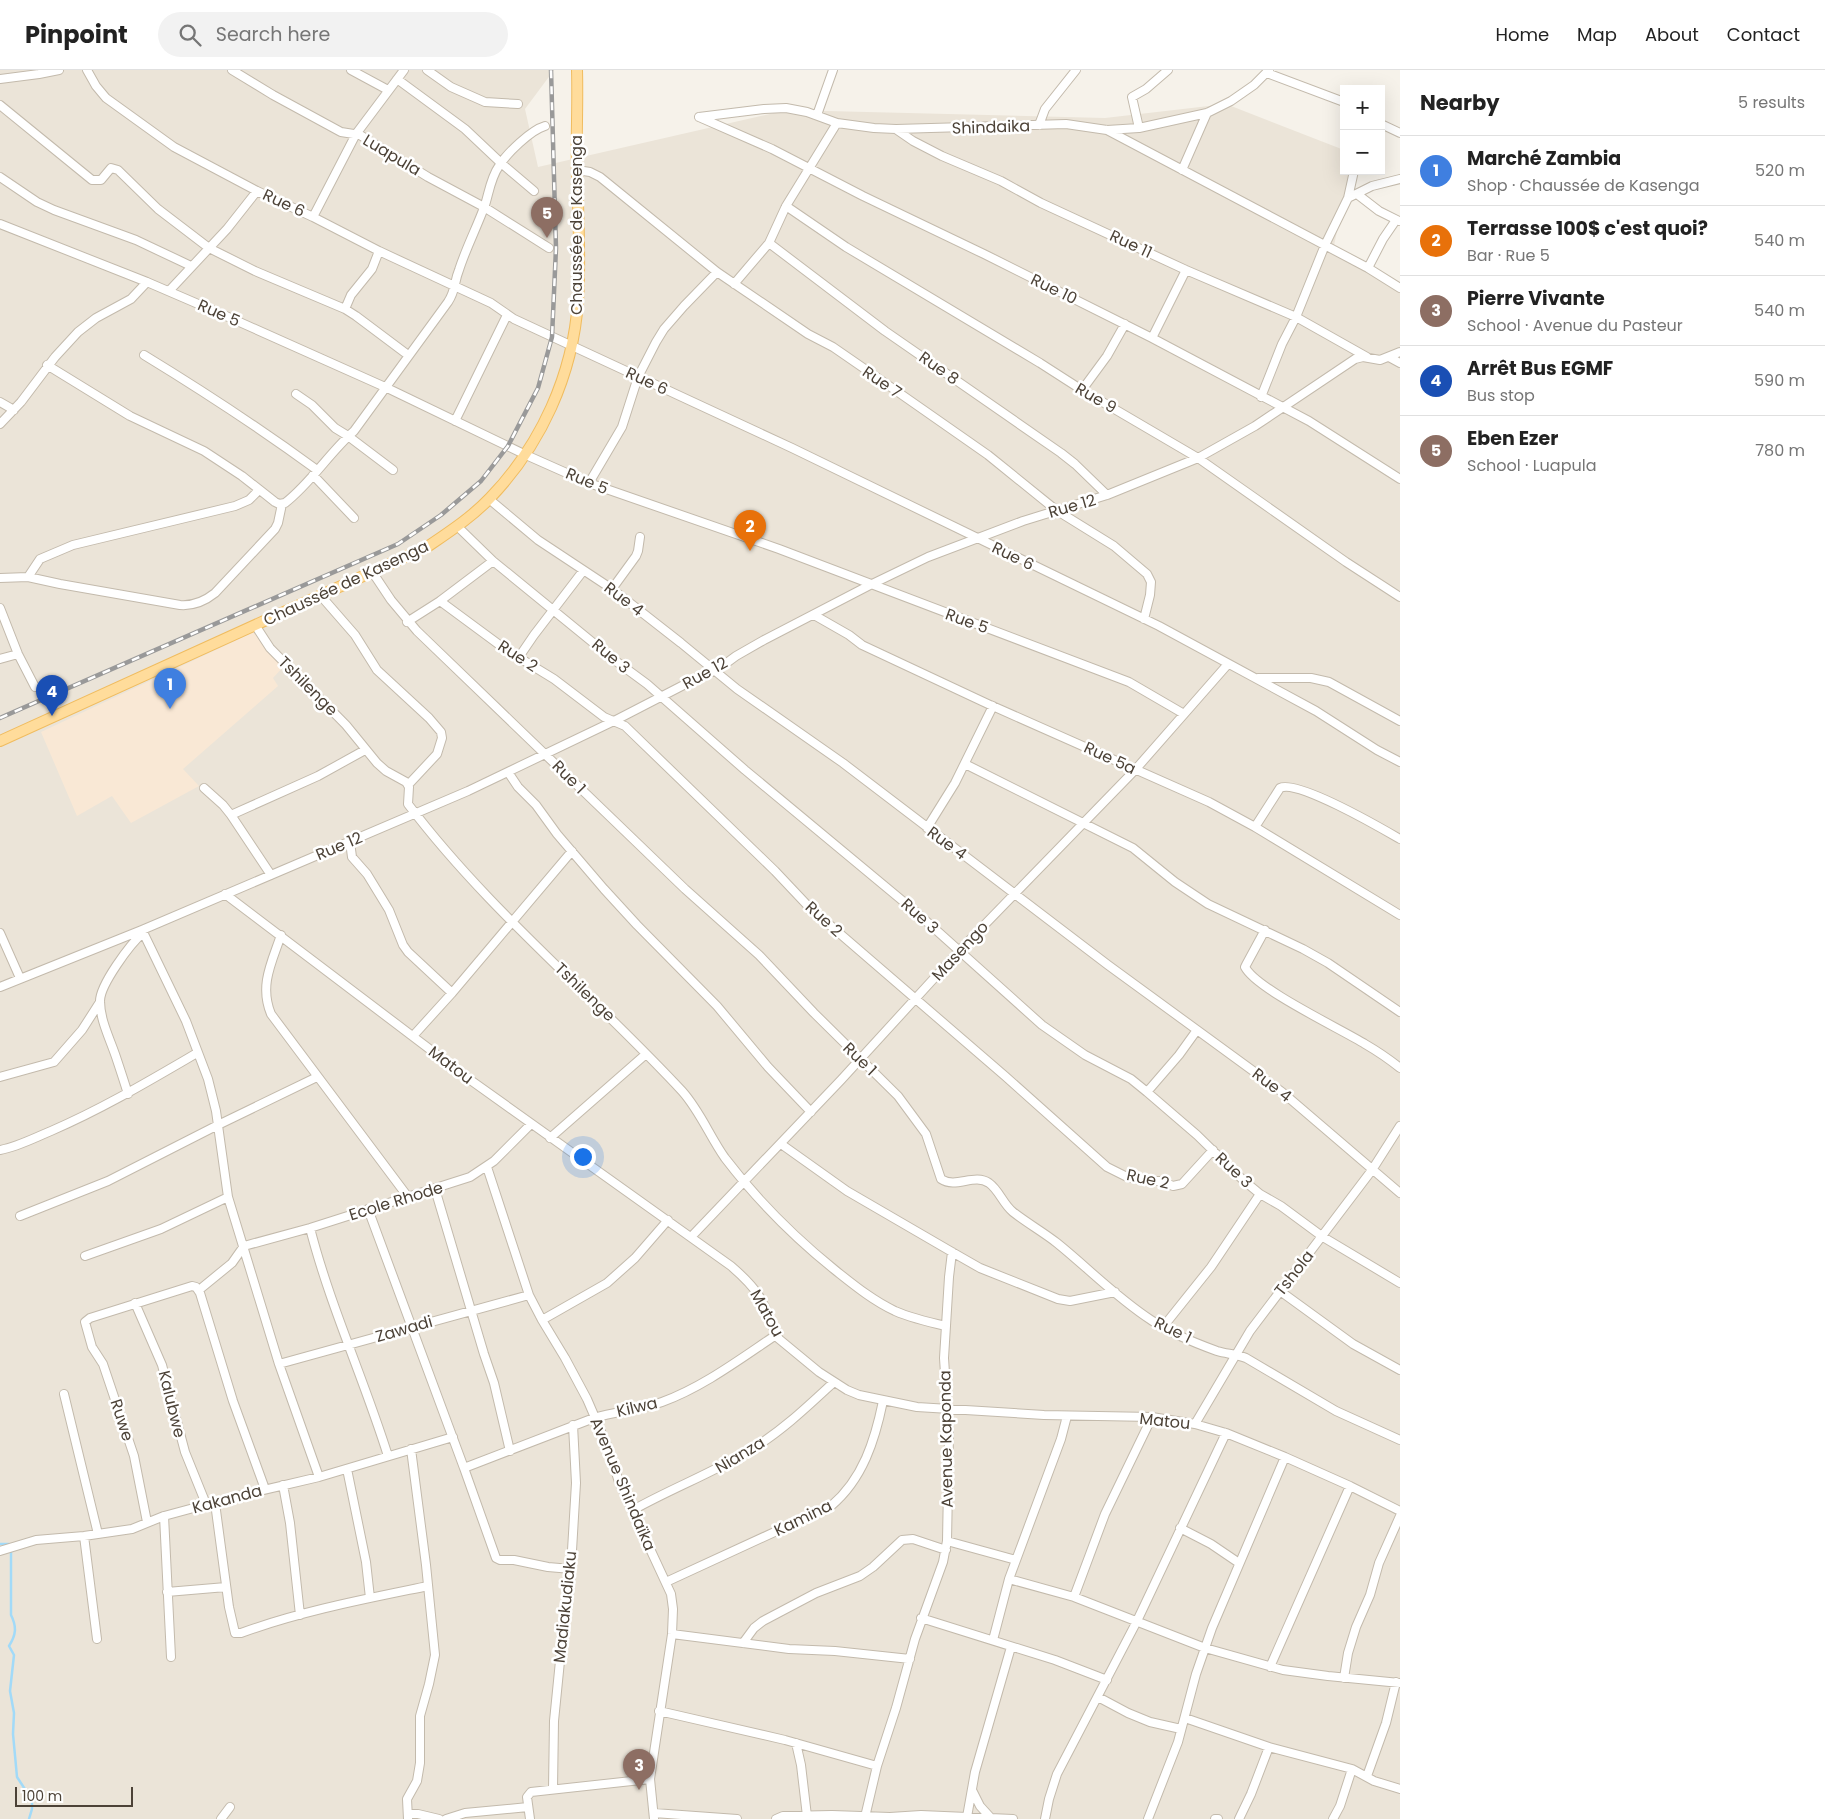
<!DOCTYPE html>
<html lang="en">
<head>
<meta charset="utf-8">
<style>
  body { margin:0; font-family:Poppins,sans-serif; background:#f2f2f2; color:#222 }
  .controls { position:absolute; right:15px; top:15px; display:grid; overflow:hidden; border-radius:0px; box-shadow:0 5px 20px #0002 }
  .controls button { width:45px; height:45px; display:grid; place-items:center; padding:0; border:0; border-bottom:1px solid #e0e0e0; background:#fff; color:#222; font:25px sans-serif }
  .scale { position:absolute; left:15px; bottom:12px; width:118px; box-sizing:border-box; padding-left:5px; border:2px solid #4c4237; border-top:0; font-size:14px; line-height:18px; white-space:nowrap; color:#4c4237; -webkit-text-stroke:4px #fff; paint-order:stroke }
  .you { position:absolute; left:582px; top:1086px; width:18px; height:18px; margin:-12px; border:4px solid #fff; border-radius:50%; background:#1a73e8; box-shadow:0 0 0 8px #1a73e833 }
  .badge { display:grid; place-items:center; width:32px; height:32px; border-radius:50%; background:#0b8043; color:#fff; font-size:16px; font-weight:700 }
  .pin { position:absolute; translate:-50% -41px; filter:drop-shadow(0 1px 2px #0008) }
  .pin::after { content:''; position:absolute; top:26px; width:18px; height:15px; background:inherit; clip-path:polygon(0 0,100% 0,50% 100%) }
  .list { margin:0; padding:0; list-style:none }
  h2 { display:flex; justify-content:space-between; align-items:center; height:65px; margin:0; padding:0 20px; font-size:21px }
  h2 small { font-size:16px; font-weight:400; color:#767676 }
  .list li { display:grid; grid-template-columns:32px 1fr auto; gap:15px; align-items:center; box-sizing:border-box; height:70px; padding:0 20px; border-top:1px solid #e0e0e0 }
  .list b { display:block; font-size:19px; white-space:nowrap }
  .list p { margin:0; font-size:16px; white-space:nowrap; color:#767676 }
  .list em { font-size:16px; font-style:normal; color:#767676 }
  .icon { flex:none; width:28px; height:28px; fill:none; stroke:currentColor; stroke-width:2; stroke-linecap:round; stroke-linejoin:round }
  .map { position:relative; flex:none; width:1400px; height:1749px; overflow:hidden }
  header { display:flex; align-items:center; gap:30px; box-sizing:border-box; height:70px; padding:0 25px; background:#fff; border-bottom:1px solid #e0e0e0 }
  header strong { font-size:24px }
  nav { display:flex; gap:28px; margin-inline-start:auto; font-size:18px }
  .search { width:350px; height:45px; background:#f2f2f2; display:flex; align-items:center; gap:12px; box-sizing:border-box; padding:0 18px; border-radius:28px; color:#767676; font-size:19px }
  main { display:flex }
  aside { flex:1; background:#fff }
  .map>svg:first-child { display:block }
  .residential { fill:#ebe4d8 }
  .commercial { fill:#f9e8d5 }
  .lines { fill:none; stroke-linecap:round; stroke-linejoin:round }
  .stream { stroke:#a2daf8; stroke-width:2.5 }
  .minor-casing { stroke:#c3baac; stroke-width:10 }
  .major-casing { stroke:#f0bc5f; stroke-width:12 }
  .minor { stroke:#fff; stroke-width:8 }
  .major { stroke:#ffdc9b; stroke-width:10 }
  .rail-casing { stroke:#999; stroke-width:4.5 }
  .rail { stroke:#fff; stroke-width:2.5; stroke-dasharray:8; stroke-linecap:butt }
  .labels { text-anchor:middle; dominant-baseline:central; stroke-width:5; stroke-linejoin:round; paint-order:stroke }
  .street-label { font-size:16px; fill:#4c4237; stroke:#fff }
</style>
</head>
<body>
<header>
<strong>Pinpoint</strong>
<div class="search"><svg class="icon" aria-label="search" viewBox="0 0 24 24"><circle cx="10" cy="10" r="6"/><path d="M15 15l6 6"/></svg>Search here</div>
<nav><a>Home</a><a>Map</a><a>About</a><a>Contact</a></nav>
</header>
<main>
<div class="map">
<svg width="1400" height="1749" viewBox="0 0 1400 1749">
  <rect width="100%" height="100%" fill="#f6f2ea"/>
  <!-- residential -->
  <path class="residential" d="M0,0H554L525,39L538,97L787,40L1105,48L1226,34L1344,80V101H1350L1333,180L1400,219V1749H0Z"/>
  <!-- commercial -->
  <path class="commercial" d="M254,562L284,596L273,608L278,616L183,699L199,716L131,753L112,726L77,746L41,662Z"/>
  <g class="lines">
    <!-- stream -->
    <path class="stream" d="M0,1474H9L10,1475
      M11,1481V1545C17,1557 16,1565 9,1576L14,1585L10,1621L14,1643L13,1664L17,1707L32,1730V1739L29,1749"/>
    <defs>
      <path id="minor" d="M87,0L96,16L106,28L174,77L257,121L313,147L379,181L491,233L514,249L792,378L1159,556L1316,641L1377,680L1400,692
        M232,0L273,25L341,62L360,65L428,107L484,137L549,178
        M351,0L388,20
        M427,0L451,17L485,32L518,34
        M1267,3L1344,32
        M0,9L39,4L59,0
        M397,9L465,59L501,93L534,121
        M0,35L92,110H101L111,98L118,100L158,139L209,178L255,201L345,239L356,246L408,285
        M817,45L833,0
        M699,47L772,79L863,126L984,184L1152,268L1309,351L1400,409
        M699,47L764,39L786,38L807,42L837,53L874,58L896,59L1066,54L1107,60L1139,58L1207,43L1231,31L1254,15L1269,0
        M1381,54L1400,63
        M1039,55L1045,39L1076,0
        M1139,58L1132,27L1146,19L1168,0
        M897,60L913,71L942,86L1001,111L1041,133L1186,200L1296,247L1367,287
        M1107,60L1368,198L1400,218
        M577,100L590,102L600,107L717,202L808,264L833,277L875,306L988,385L1056,440L1114,476L1147,504L1151,512L1150,525L1144,549
        M1182,100L1207,43
        M0,107L37,132L54,140L136,170L191,196
        M1357,124L1379,141L1399,151
        M1348,128L1354,101
        M786,136L846,177L1040,293L1082,320L1198,388L1346,492L1400,527
        M313,147L356,64L404,0
        M0,154L147,212L226,246L385,317L526,385L589,413L779,479L1129,612L1184,644
        M769,173L885,261L1061,383L1075,394L1107,425
        M1368,198L1383,169L1396,150
        M734,214L769,173L786,136L837,53
        M169,221L227,159L257,121
        M345,239L351,225L372,199L379,181
        M1152,268L1186,200
        M144,285C203,321 261,359 317,400
        M1389,287L1400,293
        M47,295L130,346L204,381L242,406L275,432L279,434L285,433C311,413 329,383 354,361L448,232C456,220 454,212 459,200C466,178 477,157 485,135C489,122 491,107 499,96C507,83 531,60 545,56
        M1082,320L1107,286L1125,254
        M296,324L312,335L335,358L348,366L393,400
        M1261,327L1282,274L1296,247L1325,175L1348,128L1372,116L1400,109
        M0,332L14,340
        M455,351L507,245
        M0,354L21,332L55,287L78,262L96,248L131,229L147,212
        M313,405L354,448
        M589,413L622,357L638,307L656,272L664,259L684,236L717,202
        M489,429L538,470L612,519L681,573L737,619L843,693L1108,895L1282,1022L1400,1123
        M457,456L493,491L613,589L647,614L745,700L916,842L1042,955L1085,985L1131,1009L1147,1022L1197,1065L1242,1109L1260,1124L1281,1136L1323,1167L1400,1213
        M373,503L391,530L417,561L685,819L759,885L814,943L898,1026L926,1064L941,1109C956,1119 974,1103 989,1113C999,1120 1003,1134 1013,1142C1027,1153 1043,1162 1057,1173C1088,1198 1117,1228 1151,1250C1170,1263 1195,1273 1217,1281C1227,1284 1236,1284 1246,1288L1336,1341L1400,1370
        M28,507L40,489L73,475L235,436L249,430L259,420
        M0,508L28,507L60,514L180,535C193,536 205,531 215,523L275,459L278,453L282,434
        M612,519L636,486L638,481L640,467
        M321,526L355,565L377,600L429,648L441,662L442,668L437,684L408,715
        M440,531L505,579L554,609L604,647L625,656L775,801L809,837L1005,1006L1107,1097L1127,1107L1146,1111H1161L1173,1116L1182,1114L1213,1080
        M0,538L18,584L35,617
        M814,545L849,565L862,575L988,634L1209,732L1255,757L1400,845
        M407,552L440,531L493,491
        M255,555L270,578L346,655L377,693L386,701L406,712L409,717L408,734C488,840 592,924 682,1021C700,1041 710,1067 725,1088C757,1130 794,1167 835,1200C854,1215 872,1230 895,1241C911,1248 928,1252 946,1256
        M519,587L534,565L583,501
        M0,589L18,584
        M1258,608H1311L1329,612L1400,651
        M965,694L1133,778L1175,812L1208,834L1303,879L1328,893L1400,942
        M508,702L518,717L536,735L557,764L604,819L637,855L717,936L768,997L811,1042
        M204,718L223,735L231,745L271,805
        M231,745L318,706L365,680
        M1255,757L1280,718C1297,709 1381,758 1400,769
        M927,758L955,713L993,636
        M350,772L352,787L367,804L389,840L403,875L408,882L452,923
        M225,824L469,1009L731,1196C760,1221 763,1230 776,1265L779,1269L819,1302L847,1320L859,1325L917,1337L1044,1345L1152,1347L1195,1354L1226,1363L1285,1387L1350,1416L1400,1441
        M142,860L186,951L208,1009L216,1041L228,1127L279,1294L319,1407
        M1265,860L1246,895L1245,897C1256,919 1341,959 1365,974C1377,981 1389,989 1400,998
        M0,863L20,908
        M281,865C272,892 259,915 271,944L408,1127
        M0,917L142,860L468,721L614,651L705,604L717,600L736,586L764,570L870,515L928,487L1023,451L1107,425L1198,388L1255,356L1355,289L1363,287L1380,290L1400,282
        M413,966L452,923L572,781
        M0,1007L54,992L82,960L100,932
        M1147,1022L1179,985L1197,960
        M128,1024C124,1011 120,999 116,987C110,969 100,950 100,931C100,915 130,874 143,863
        M550,1068L646,984
        M781,1074L847,1121L952,1182L980,1198L1058,1229L1070,1231L1115,1222
        M0,1080C17,1077 34,1068 51,1061C102,1039 149,1011 197,983
        M487,1097L529,1225L542,1250L565,1288L587,1329L609,1380L619,1412L671,1524L673,1539L672,1564L650,1709L654,1749
        M435,1119L484,1284L494,1313L510,1381
        M368,1139L464,1398L594,1348C616,1341 640,1340 662,1332C703,1317 740,1289 776,1265
        M20,1146L108,1111L218,1055L317,1007
        M310,1158C330,1236 364,1309 388,1386
        M691,1167L841,1010L959,881L1135,700L1228,594
        M85,1186L161,1159L228,1127
        M199,1220L232,1193L244,1176L310,1158L470,1107L494,1091L531,1054
        M1280,1221L1353,1274L1400,1300
        M135,1233L162,1295L185,1382L206,1434
        M542,1250L607,1213L635,1188L668,1150
        M1163,1257L1211,1197L1260,1124
        M279,1294L529,1225
        M64,1324L98,1464
        M1195,1354L1250,1261L1372,1100L1400,1056
        M464,1398L496,1488L500,1490H514L548,1497L571,1499
        M347,1399L366,1492L370,1528
        M283,1415L290,1453L300,1545
        M215,1433L229,1537L235,1563H241C301,1541 365,1529 428,1516
        M633,1440C672,1418 713,1403 752,1379C782,1361 808,1336 834,1312
        M164,1446L171,1587
        M147,1452L134,1386L103,1294L92,1277L85,1252L90,1248L192,1216L196,1217L200,1223L233,1331L265,1419
        M1180,1458L1211,1474L1239,1493
        M84,1466L97,1569
        M947,1471L1016,1490
        M0,1481L36,1470L84,1466L132,1459L164,1446L238,1426L319,1407L453,1367
        M1009,1509L1074,1527L1205,1578L1283,1600L1328,1606L1400,1613
        M666,1512L831,1436C863,1409 875,1370 883,1331
        M167,1522L226,1517
        M1074,1527L1105,1444L1152,1347
        M921,1548L1055,1590L1107,1610
        M672,1564L789,1579L835,1581L910,1589
        M993,1570L1009,1509L1061,1369L1067,1346
        M743,1573L754,1558L763,1551L816,1523L860,1506L873,1497L902,1470L913,1469L946,1480
        M1270,1597L1350,1416
        M1344,1608L1348,1583L1356,1557L1370,1525L1379,1493L1400,1446
        M1098,1627L1128,1643L1150,1652L1181,1659
        M659,1641L785,1670L877,1696
        M1185,1648L1269,1677L1352,1699L1374,1711L1400,1719
        M796,1673L801,1695L807,1746
        M1367,1706L1386,1653L1396,1612
        M553,1719L554,1651L563,1561L570,1514L576,1413L573,1355
        M972,1720L980,1736L990,1747
        M654,1743L737,1749
        M408,1744H418L439,1749
        M865,1747L877,1696L896,1638L915,1569L943,1492L947,1471L949,1364L944,1288L949,1207L952,1182
        M967,1747L975,1702L1011,1577
        M221,1749L230,1737
        M408,1749L407,1729L417,1711L420,1693V1646L429,1614L435,1585L426,1495L411,1379
        M446,1749L465,1743L528,1737
        M530,1749L527,1727L531,1722L650,1709
        M776,1749L783,1746L832,1745L890,1747L921,1745L1013,1749
        M1045,1749L1049,1729L1057,1704L1137,1551L1226,1363
        M1148,1749L1178,1672L1196,1604L1212,1558L1285,1387
        M1215,1749H1218
        M1239,1749L1251,1724L1269,1677
        M1333,1749L1340,1736L1352,1699"/>
      <path id="major" d="M0,671L427,477C449,462 472,447 490,428C541,375 573,305 578,231C581,188 578,145 577,102C576,68 578,34 577,0"/>
    </defs>
    <!-- minor casing -->
    <use href="#minor" class="minor-casing"/>
    <!-- major casing -->
    <use href="#major" class="major-casing"/>
    <!-- minor -->
    <use href="#minor" class="minor"/>
    <!-- major -->
    <use href="#major" class="major"/>
    <defs>
      <path id="rail" d="M0,648L398,474L441,445L481,411L508,376L538,318L552,267L556,178L551,0"/>
    </defs>
    <!-- rail casing -->
    <use href="#rail" class="rail-casing"/>
    <!-- rail -->
    <use href="#rail" class="rail"/>
  </g>
  <g class="labels">
    <!-- street labels -->
    <g class="street-label">
      <text transform="translate(991 57) rotate(-2)">Shindaika</text>
      <text transform="translate(392 85) rotate(31)">Luapula</text>
      <text transform="translate(284 133) rotate(25)">Rue 6</text>
      <text transform="translate(576 155) rotate(-90)">Chaussée de Kasenga</text>
      <text transform="translate(1131 174) rotate(25)">Rue 11</text>
      <text transform="translate(1054 219) rotate(26)">Rue 10</text>
      <text transform="translate(219 243) rotate(24)">Rue 5</text>
      <text transform="translate(939 298) rotate(35)">Rue 8</text>
      <text transform="translate(647 311) rotate(25)">Rue 6</text>
      <text transform="translate(882 312) rotate(34)">Rue 7</text>
      <text transform="translate(1096 328) rotate(30)">Rue 9</text>
      <text transform="translate(587 411) rotate(23)">Rue 5</text>
      <text transform="translate(1072 436) rotate(-16)">Rue 12</text>
      <text transform="translate(1013 486) rotate(26)">Rue 6</text>
      <text transform="translate(346 513) rotate(-25)">Chaussée de Kasenga</text>
      <text transform="translate(624 529) rotate(37)">Rue 4</text>
      <text transform="translate(967 551) rotate(20)">Rue 5</text>
      <text transform="translate(518 586) rotate(33)">Rue 2</text>
      <text transform="translate(611 586) rotate(40)">Rue 3</text>
      <text transform="translate(705 603) rotate(-29)">Rue 12</text>
      <text transform="translate(308 616) rotate(45)">Tshilenge</text>
      <text transform="translate(1110 688) rotate(25)">Rue 5a</text>
      <text transform="translate(569 707) rotate(45)">Rue 1</text>
      <text transform="translate(947 773) rotate(36)">Rue 4</text>
      <text transform="translate(339 776) rotate(-23)">Rue 12</text>
      <text transform="translate(920 846) rotate(42)">Rue 3</text>
      <text transform="translate(824 849) rotate(42)">Rue 2</text>
      <text transform="translate(960 881) rotate(-47)">Masengo</text>
      <text transform="translate(585 922) rotate(44)">Tshilenge</text>
      <text transform="translate(860 989) rotate(44)">Rue 1</text>
      <text transform="translate(451 995) rotate(37)">Matou</text>
      <text transform="translate(1272 1015) rotate(37)">Rue 4</text>
      <text transform="translate(1234 1100) rotate(43)">Rue 3</text>
      <text transform="translate(1148 1109) rotate(12)">Rue 2</text>
      <text transform="translate(396 1131) rotate(-17)">Ecole Rhode</text>
      <text transform="translate(1294 1203) rotate(-52)">Tshola</text>
      <text transform="translate(767 1243) rotate(61)">Matou</text>
      <text transform="translate(404 1259) rotate(-16)">Zawadi</text>
      <text transform="translate(1173 1260) rotate(26)">Rue 1</text>
      <text transform="translate(172 1334) rotate(76)">Kalubwe</text>
      <text transform="translate(637 1337) rotate(-13)">Kilwa</text>
      <text transform="translate(122 1350) rotate(72)">Ruwe</text>
      <text transform="translate(1165 1351) rotate(6)">Matou</text>
      <text transform="translate(946 1369) rotate(-91)">Avenue Kaponda</text>
      <text transform="translate(740 1385) rotate(-31)">Nianza</text>
      <text transform="translate(623 1414) rotate(67)">Avenue Shindaïka</text>
      <text transform="translate(227 1429) rotate(-15)">Kakanda</text>
      <text transform="translate(803 1448) rotate(-26)">Kamina</text>
      <text transform="translate(565 1537) rotate(-84)">Madiakudiaku</text>
    </g>
  </g>
</svg>
<div class="controls">
<button>+</button>
<button>−</button>
</div>
<div class="scale">100 m</div>
<div class="you"></div>
<div class="pin badge" style="left:170px;top:639px;background:#3f7fe0">1</div>
<div class="pin badge" style="left:750px;top:481px;background:#e8710a">2</div>
<div class="pin badge" style="left:639px;top:1720px;background:#8d6e63">3</div>
<div class="pin badge" style="left:52px;top:646px;background:#1a4fb4">4</div>
<div class="pin badge" style="left:547px;top:168px;background:#8d6e63">5</div>
</div>
<aside>
<h2>Nearby<small>5 results</small></h2>
<ul class="list">
<li><span class="badge" style="background:#3f7fe0">1</span><div><b>Marché Zambia</b><p>Shop · Chaussée de Kasenga</p></div><em>520 m</em></li>
<li><span class="badge" style="background:#e8710a">2</span><div><b>Terrasse 100$ c'est quoi?</b><p>Bar · Rue 5</p></div><em>540 m</em></li>
<li><span class="badge" style="background:#8d6e63">3</span><div><b>Pierre Vivante</b><p>School · Avenue du Pasteur</p></div><em>540 m</em></li>
<li><span class="badge" style="background:#1a4fb4">4</span><div><b>Arrêt Bus EGMF</b><p>Bus stop</p></div><em>590 m</em></li>
<li><span class="badge" style="background:#8d6e63">5</span><div><b>Eben Ezer</b><p>School · Luapula</p></div><em>780 m</em></li>
</ul>
</aside>
</main>
</body>
</html>
